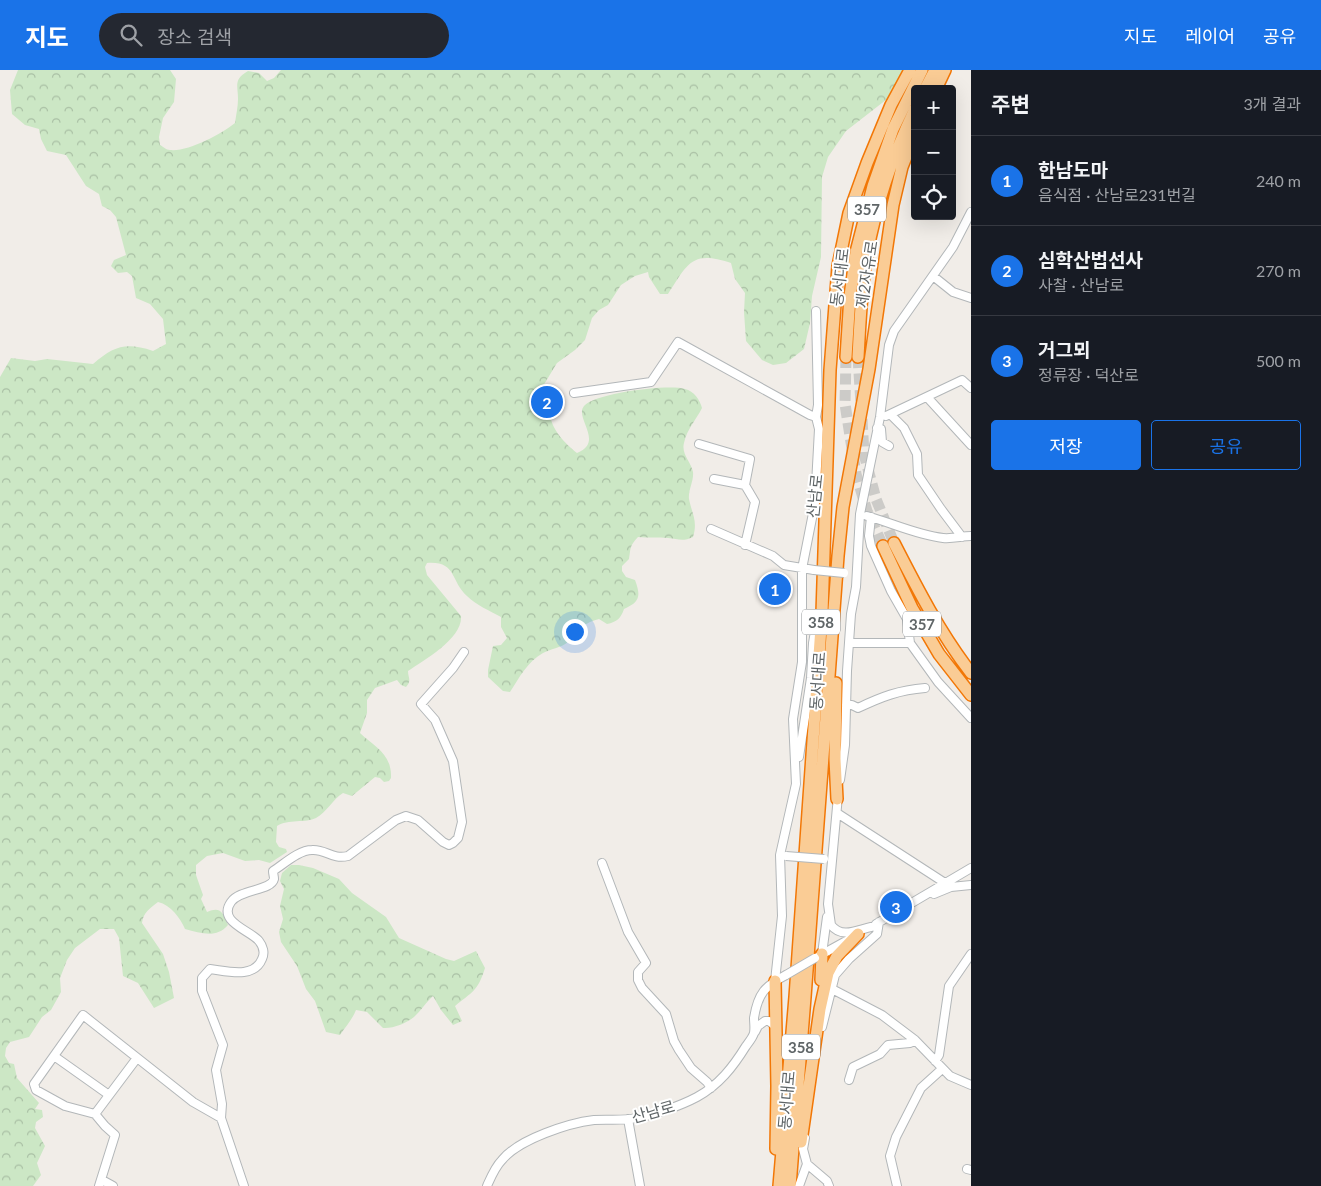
<!DOCTYPE html>
<html lang="ko">
<head>
<meta charset="utf-8">
<style>
  body { margin:0; font-family:Lato,"Noto Sans KR",sans-serif; background:#242831; color:#f1f3f6 }
  .controls { position:absolute; right:15px; top:15px; display:grid; overflow:hidden; border-radius:5px; box-shadow:0 5px 20px #0002 }
  .controls button { width:45px; height:45px; display:grid; place-items:center; padding:0; border:0; border-bottom:1px solid #363941; background:#171b24; color:#f1f3f6; font:25px sans-serif }
  .you { position:absolute; left:574px; top:561px; width:18px; height:18px; margin:-12px; border:4px solid #fff; border-radius:50%; background:#1a73e8; box-shadow:0 0 0 8px #1a73e833 }
  .badge { display:grid; place-items:center; width:32px; height:32px; border-radius:50%; background:#1a73e8; color:#fff; font-size:16px; font-weight:700 }
  .pin { position:absolute; translate:-50% -50%; border:2px solid #fff; box-shadow:0 1px 5px #0006 }
  .list { margin:0; padding:0; list-style:none }
  h2 { display:flex; justify-content:space-between; align-items:center; height:65px; margin:0; padding:0 20px; font-size:21px }
  h2 small { font-size:16px; font-weight:400; color:#9ea1a6 }
  .list li { display:grid; grid-template-columns:32px 1fr auto; gap:15px; align-items:center; box-sizing:border-box; height:90px; padding:0 20px; border-top:1px solid #363941 }
  .list b { display:block; font-size:19px; white-space:nowrap }
  .list p { margin:0; font-size:16px; white-space:nowrap; color:#9ea1a6 }
  .list em { font-size:16px; font-style:normal; color:#9ea1a6 }
  .actions { display:flex; gap:10px; padding:15px 20px }
  .actions a { flex:1; padding:11px 0; border:1px solid #1a73e8; border-radius:5px; text-align:center; font-size:18px; color:#1a73e8 }
  .actions .main { background:#1a73e8; color:#fff }
  .icon { flex:none; width:28px; height:28px; fill:none; stroke:currentColor; stroke-width:2; stroke-linecap:round; stroke-linejoin:round }
  .map { position:relative; flex:none; width:971px; height:1116px; overflow:hidden }
  header { display:flex; align-items:center; gap:30px; box-sizing:border-box; height:70px; padding:0 25px; background:#1a73e8; color:#fff }
  header strong { font-size:24px }
  nav { display:flex; gap:28px; margin-inline-start:auto; font-size:18px }
  .search { width:350px; height:45px; background:#242831; display:flex; align-items:center; gap:12px; box-sizing:border-box; padding:0 18px; border-radius:28px; color:#9ea1a6; font-size:19px }
  main { display:flex }
  aside { flex:1; background:#171b24 }
  .map>svg:first-child { display:block }
  .forest { fill:url(#forest-crowns) }
  .lines { fill:none; stroke-linecap:round; stroke-linejoin:round }
  .highway-tunnel { stroke:#cccbc8; stroke-width:11; stroke-dasharray:11 5.5; stroke-linecap:butt }
  .minor-casing { stroke:#b3b7b9; stroke-width:10 }
  .highway-casing { stroke:#f27706; stroke-width:14 }
  .minor { stroke:#fff; stroke-width:8 }
  .highway { stroke:#facc95; stroke-width:11 }
  .minor-bridge-casing { stroke:#b3b7b9; stroke-width:10; stroke-linecap:butt }
  .minor-bridge { stroke:#fff; stroke-width:8 }
  .labels { text-anchor:middle; dominant-baseline:central; stroke-width:4; stroke-linejoin:round; paint-order:stroke }
  .shield { fill:#fff; stroke:#8f9395; stroke-width:1 }
  .shield-label { font-size:15px; font-weight:bold; fill:#5f6567 }
  .street-label { font-size:16px; fill:#5f6567; stroke:#fff }
</style>
</head>
<body>
<header>
<strong>지도</strong>
<div class="search"><svg class="icon" aria-label="search" viewBox="0 0 24 24"><circle cx="10" cy="10" r="6"/><path d="M15 15l6 6"/></svg>장소 검색</div>
<nav><a>지도</a><a>레이어</a><a>공유</a></nav>
</header>
<main>
<div class="map">
<svg width="971" height="1116" viewBox="0 0 971 1116">
  <defs>
    <pattern id="forest-crowns" width="20" height="18" patternUnits="userSpaceOnUse" patternTransform="scale(1.25)"><rect width="20" height="18" fill="#cce7c5"/><path d="M2 6a3 3 0 1 1 6 0M12 15a3 3 0 1 1 6 0" fill="none" stroke="#a9bfa4"/></pattern>
  </defs>
  <rect width="100%" height="100%" fill="#f1ede8"/>
  <!-- forest -->
  <path class="forest" d="M18,0H170L176,9L174,32L163,48L159,67L160,75C164,77 166,80 170,80C188,82 221,64 235,53C236,45 238,37 238,29C238,15 233,10 248,1L259,3L267,11L274,8L281,0H906L900,19L846,61L828,87L822,107L821,187L812,226L810,253L804,279L786,293L773,295L762,290L746,271L744,242L745,223L735,209L731,193C692,180 688,193 668,224H660L649,207L648,202L635,206L621,215L608,235L599,240L592,248L585,270L575,280L557,293L540,321L551,337C546,354 564,373 577,383C605,372 574,348 584,336C596,323 668,314 685,319C694,321 700,330 702,338C696,350 687,359 684,373C681,384 691,392 693,402C694,411 688,420 689,429C692,444 698,451 693,467C683,472 678,469 668,468C658,467 648,468 638,467C629,477 631,478 629,489L622,496V501L626,507L635,510C641,526 640,532 624,539C621,548 617,552 607,554L599,549C580,554 580,561 568,572C561,578 550,579 543,583C528,591 519,608 510,622L503,621L488,607V600L493,576L501,575L507,568L501,557V547C490,541 476,535 467,526C450,511 457,491 427,493L425,497L427,505L461,546C463,568 424,590 408,601C408,608 412,610 406,617L401,615L397,610L375,618L367,630V643L360,663C375,677 392,684 391,708L389,711L384,712L380,708L375,707L352,726L343,723C332,730 327,742 316,748C306,753 288,749 277,756L276,772L279,777L286,779L287,782L270,793L259,790L245,791L223,783L207,786L196,795V805L203,825L201,829L207,842C221,836 223,843 228,855C216,869 201,863 185,859C180,848 171,835 158,832C150,838 143,843 142,853L163,884L169,902L174,928L154,938L138,913L123,906L119,868L114,859H100L75,878L67,890L60,908L61,922L51,940L42,947L29,967L10,972L6,978L5,986L9,993L14,994L17,1008L39,1033L35,1039L42,1040L43,1047L36,1052L35,1058L45,1076L37,1093L41,1105L33,1116H0V307L11,288L35,291L47,289L93,294C114,276 126,272 153,281L166,274L163,249L150,234L136,228L132,206L127,202L118,203L111,196L114,190L126,185L116,147L110,140L102,136L99,124L86,116L66,85L47,81L41,69L39,59L25,55L12,44L10,20Z
    M291,795H299L313,798L339,809L352,823L386,847L399,868L446,889L454,891L476,881L485,898C478,921 472,922 455,936L462,951L453,955L441,940L433,926C426,932 421,941 414,947C407,953 392,959 383,958L367,942L356,940C352,950 346,956 340,965L326,962L315,931L306,919L297,896L281,872L279,862L283,849L280,836L284,819L280,811L282,803Z"/>
  <g class="lines">
    <!-- highway-tunnel -->
    <path class="highway-tunnel" d="M846,287L845,334L856,404L867,441L883,476
      M858,287L861,334
      M862,349L864,384L876,429L894,473"/>
    <defs>
      <path id="minor" d="M933,206L953,222L971,228
        M574,323L651,312L678,272L810,345L816,347
        M927,327L971,375
        M891,345L904,358L917,384L918,405L941,439L962,467
        M886,346L962,310L971,318
        M877,358L881,359L882,372L889,376
        M699,374L750,389L745,415
        M714,409L745,415L755,432L745,475
        M867,446C892,453 917,465 943,468C953,469 962,466 971,466
        M871,447L869,466L871,476L891,521L907,549L910,573L938,612L971,648
        M711,459L773,486L784,495L814,500
        M849,573H910
        M846,635H852L858,638C881,627 899,620 925,618
        M799,687L811,608L813,573L817,550
        M840,710L845,675L847,601L851,544L856,517L860,444L880,347L889,275L894,261L953,177L971,142
        M838,726L828,834L831,855C842,869 857,860 871,857
        M837,743L945,813
        M602,793L628,862L646,893L638,902V910L642,918L666,944L674,971L679,980L691,998L707,1012L711,1018
        M934,824L951,817L971,815
        M876,854L971,798
        M822,884L827,847
        M819,886L848,870
        M775,911L782,846L780,785L796,714L793,649L802,592V499L815,433L819,359L816,347L818,335L816,241
        M832,919L882,945L915,970L950,1006L971,1015
        M822,957L835,905L849,889L877,864L879,852
        M755,962L758,956L765,951H769L776,957
        M54,986L109,1025
        M137,988L95,1044L65,1036L36,1020L34,1014L83,945L193,1032L221,1048
        M935,991L939,985L949,916L971,884
        M849,1010L853,997L880,984L888,975L910,973L915,970
        M95,1044L105,1056L115,1065L99,1116
        M628,1049L640,1116
        M807,1094L827,1111L829,1116
        M967,1099L971,1100
        M102,1110L113,1116
        M244,1116L221,1048L222,1034L216,1000L223,975L202,921V908L210,899C227,901 254,909 262,889C265,883 263,876 259,871C250,860 217,852 231,832C240,819 271,821 274,809C274,806 273,804 273,801C284,794 299,780 312,780C326,779 332,790 348,786L396,750L406,746L418,750L443,772L449,775L453,773L458,768L462,752L453,691L435,650L421,634L453,598L464,582
        M487,1116C491,1107 495,1097 502,1090C519,1069 569,1053 594,1050C608,1049 623,1051 636,1048C654,1045 680,1036 697,1027C719,1015 733,997 746,976C749,972 753,967 754,963C755,958 754,953 754,948C758,923 765,916 786,905
        M799,1116L807,1094L803,1079L805,1068
        M897,1116L890,1086L896,1067L921,1018L942,999"/>
      <path id="highway" d="M925,19L935,0
        M936,19L945,0
        M846,287L850,226L856,182L873,116L893,59L922,0
        M858,287C860,253 861,218 867,184C876,134 893,85 915,39
        M894,473C917,518 940,563 971,603
        M883,476L912,538L939,584L971,625
        M836,613L835,689L837,729
        M821,910L822,884
        M775,911L777,1016L776,1079
        M801,1072L820,939L828,903L837,886L858,864
        M779,1116L795,927L822,543L830,300L838,196L849,143L867,93L891,35L910,0
        M790,1116L805,927L838,486L843,437L869,299L893,135L902,97L915,64"/>
    </defs>
    <!-- minor casing -->
    <use href="#minor" class="minor-casing"/>
    <!-- highway casing -->
    <use href="#highway" class="highway-casing"/>
    <!-- minor -->
    <use href="#minor" class="minor"/>
    <!-- highway -->
    <use href="#highway" class="highway"/>
    <defs>
      <path id="minor-bridge" d="M814,500L844,503
        M786,786L824,789
        M786,905L815,888"/>
    </defs>
    <!-- minor-bridge casing -->
    <use href="#minor-bridge" class="minor-bridge-casing"/>
    <!-- minor-bridge -->
    <use href="#minor-bridge" class="minor-bridge"/>
  </g>
  <g class="labels">
    <!-- shield labels -->
    <g class="shield">
      <rect x="848" y="126.5" width="38" height="25" rx="4"/>
      <rect x="802" y="539.5" width="38" height="25" rx="4"/>
      <rect x="903" y="541.5" width="38" height="25" rx="4"/>
      <rect x="782" y="964.5" width="38" height="25" rx="4"/>
    </g>
    <g class="shield-label">
      <text x="867" y="139">357</text>
      <text x="821" y="552">358</text>
      <text x="922" y="554">357</text>
      <text x="801" y="977">358</text>
    </g>
    <!-- street labels -->
    <g class="street-label">
      <text transform="translate(866 204) rotate(-81)">제2자유로</text>
      <text transform="translate(839 207) rotate(-83)">동서대로</text>
      <text transform="translate(814 426) rotate(-84)">산남로</text>
      <text transform="translate(817 611) rotate(-86)">동서대로</text>
      <text transform="translate(786 1030) rotate(-85)">동서대로</text>
      <text transform="translate(653 1041) rotate(-16)">산남로</text>
    </g>
  </g>
</svg>
<div class="controls">
<button>+</button>
<button>−</button>
<button><svg class="icon" aria-label="locate" viewBox="0 0 24 24"><circle cx="12" cy="12" r="6"/><path d="M12 2v4M12 18v4M2 12h4M18 12h4"/></svg></button>
</div>
<div class="you"></div>
<div class="pin badge" style="left:775px;top:519px">1</div>
<div class="pin badge" style="left:547px;top:332px">2</div>
<div class="pin badge" style="left:896px;top:837px">3</div>
</div>
<aside>
<h2>주변<small>3개 결과</small></h2>
<ul class="list">
<li><span class="badge">1</span><div><b>한남도마</b><p>음식점 · 산남로231번길</p></div><em>240 m</em></li>
<li><span class="badge">2</span><div><b>심학산법선사</b><p>사찰 · 산남로</p></div><em>270 m</em></li>
<li><span class="badge">3</span><div><b>거그뫼</b><p>정류장 · 덕산로</p></div><em>500 m</em></li>
</ul>
<div class="actions"><a class="main">저장</a><a>공유</a></div>
</aside>
</main>
</body>
</html>
